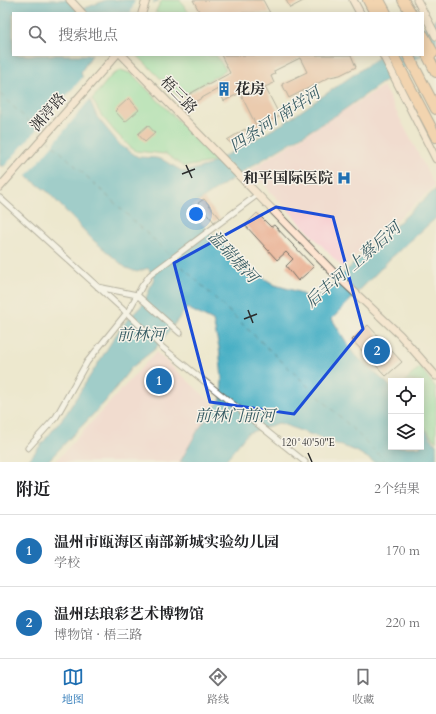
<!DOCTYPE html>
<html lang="zh">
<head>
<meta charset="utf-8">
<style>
  body { margin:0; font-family:Cardo,"Noto Serif SC",serif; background:#f6f6f6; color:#202124 }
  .controls { position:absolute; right:12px; bottom:12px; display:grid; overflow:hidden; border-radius:0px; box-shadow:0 2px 10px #0003 }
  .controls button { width:36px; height:36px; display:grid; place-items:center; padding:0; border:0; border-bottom:1px solid #e0e0e0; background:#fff; color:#202124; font:20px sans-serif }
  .you { position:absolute; left:196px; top:214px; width:14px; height:14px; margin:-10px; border:3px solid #fff; border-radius:50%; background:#1a73e8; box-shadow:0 0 0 6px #1a73e833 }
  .badge { display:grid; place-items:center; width:26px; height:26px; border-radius:50%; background:#1f6fb2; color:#fff; font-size:13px; font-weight:700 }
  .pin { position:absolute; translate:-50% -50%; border:2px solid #fff; box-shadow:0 1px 4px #0006 }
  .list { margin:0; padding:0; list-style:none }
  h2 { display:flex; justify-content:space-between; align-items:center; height:52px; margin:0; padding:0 16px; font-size:17px }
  h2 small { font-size:13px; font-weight:400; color:#757577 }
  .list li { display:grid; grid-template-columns:26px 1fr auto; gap:12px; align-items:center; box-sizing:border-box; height:72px; padding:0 16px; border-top:1px solid #e0e0e0 }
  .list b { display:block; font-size:15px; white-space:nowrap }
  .list p { margin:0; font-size:13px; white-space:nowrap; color:#757577 }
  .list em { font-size:13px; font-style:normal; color:#757577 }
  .icon { flex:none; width:22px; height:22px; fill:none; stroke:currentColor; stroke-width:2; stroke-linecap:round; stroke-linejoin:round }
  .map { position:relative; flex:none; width:436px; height:462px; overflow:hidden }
  .search { position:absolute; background:#fff; box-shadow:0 2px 10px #0003; left:12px; right:12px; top:12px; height:44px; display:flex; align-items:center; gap:10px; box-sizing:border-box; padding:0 14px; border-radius:0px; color:#757577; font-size:15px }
  .sheet { height:196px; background:#fff }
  nav { display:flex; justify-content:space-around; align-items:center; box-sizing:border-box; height:56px; border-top:1px solid #e0e0e0; background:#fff; font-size:11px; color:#757577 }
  nav a { display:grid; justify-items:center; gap:2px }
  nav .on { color:#1f6fb2 }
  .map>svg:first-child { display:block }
  .built { fill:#f7cfd1 }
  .green { fill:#88e0a4; stroke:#5a8668 }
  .water { fill:#45aec4; stroke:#386c78 }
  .pier { fill:#ede8ce }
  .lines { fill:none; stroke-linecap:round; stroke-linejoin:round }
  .ferry { stroke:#345961; stroke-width:1; stroke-dasharray:5 4; stroke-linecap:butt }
  .building { fill:#e8a888 }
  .street-casing { stroke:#6f6d64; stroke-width:7 }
  .secondary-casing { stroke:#6f6d64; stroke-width:9 }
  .highway-casing { stroke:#6f6d64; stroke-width:12 }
  .street { stroke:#fff; stroke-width:5 }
  .secondary { stroke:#fde4d0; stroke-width:7 }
  .highway { stroke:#f9bc8a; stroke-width:10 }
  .marked { fill:none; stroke:#1d4ed8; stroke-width:3; stroke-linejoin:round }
  .ticks { fill:none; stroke:#2b2b2b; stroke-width:1.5 }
  .labels { text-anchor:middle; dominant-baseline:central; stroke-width:3; stroke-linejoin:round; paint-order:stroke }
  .poi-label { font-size:15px; font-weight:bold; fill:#2b2b2b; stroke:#f7f3e8; text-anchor:start }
  .street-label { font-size:15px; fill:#2b2b2b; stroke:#f7f3e8 }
  .water-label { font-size:16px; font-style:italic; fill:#345961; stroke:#f7f3e8 }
  .ticks-label { font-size:10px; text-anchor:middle; fill:#2b2b2b; stroke:#f7f3e8; stroke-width:3; stroke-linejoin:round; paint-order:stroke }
</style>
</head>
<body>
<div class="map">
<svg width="436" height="462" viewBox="0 0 436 462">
  <rect width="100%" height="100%" fill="#f7f3e8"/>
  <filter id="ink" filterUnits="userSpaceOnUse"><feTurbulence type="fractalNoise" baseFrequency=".025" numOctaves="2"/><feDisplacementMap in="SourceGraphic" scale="8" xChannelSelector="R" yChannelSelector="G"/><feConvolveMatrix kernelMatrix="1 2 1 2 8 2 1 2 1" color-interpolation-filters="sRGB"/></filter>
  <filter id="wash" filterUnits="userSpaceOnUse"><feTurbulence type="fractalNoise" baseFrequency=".012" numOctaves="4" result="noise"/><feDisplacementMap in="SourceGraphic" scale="16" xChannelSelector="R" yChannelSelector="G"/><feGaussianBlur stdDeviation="0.9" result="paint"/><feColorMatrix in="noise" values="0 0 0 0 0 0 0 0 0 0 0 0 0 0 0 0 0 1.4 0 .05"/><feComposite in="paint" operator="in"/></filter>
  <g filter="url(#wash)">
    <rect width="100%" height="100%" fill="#ede8ce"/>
    <!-- built -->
    <path class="built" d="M383,86L435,186L343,268L250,170Z
      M156,352L219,409L180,462H55Z"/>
    <!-- green -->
    <path class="green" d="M163,0H180L189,13H155L160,3Z
      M137,55H216L226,70L182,97L177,95Z
      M121,70L132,74L218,161L184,167L166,154L136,151L130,147L116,133L101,115L92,99L111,76Z
      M420,367L436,388V442L421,423V381H405Z"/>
    <!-- water -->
    <path class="water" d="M0,0H68L78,11L106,0H159L140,13H13V55H92L81,72L86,91L97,117L120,145L138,157L156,158L163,160L182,171L186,172L209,165L284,123L382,55H422L338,114L247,169L192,206L200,222L244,266L275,285L299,292L310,300L325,292L357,260L436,189V218L391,258L332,319L353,353L391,387V447H421V424L436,445V462H374L356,451L279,423L248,433L224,462H180L198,430L221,399L222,379L219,347L213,321L187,308L155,349L131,368L105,402L47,462H27L66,414L121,327L144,303L154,278L148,268L137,272L126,268L93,240L48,192L12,166H0Z
      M436,19V45L423,54V28Z"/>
    <!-- pier -->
    <path class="pier" d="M135,0H154L152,7L144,13H131Z
      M84,76L91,98L25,178L11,168H3Z"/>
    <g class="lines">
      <!-- ferry -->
      <path class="ferry" d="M0,94L42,134
        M47,139L171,256
        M175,260L354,430L386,462"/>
    </g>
    <g id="blocks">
      <!-- building -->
      <path class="building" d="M193,0H263L270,13H200Z
        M286,0H305L290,8Z
        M221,55H351L356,67L340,75L330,77L289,98L282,84L307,72L300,58L274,71L275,74L271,76L274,83L265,87L280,116L257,127L240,93L224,101L218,89L191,104L186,96L207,84L208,85L230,73Z
        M129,98L139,110L125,122L115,111Z
        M148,125L155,133L145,142L138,134Z
        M245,129L249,136L237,141L233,145L227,140Z
        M204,199L220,218L214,222L198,203Z
        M257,213L271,227L274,225L314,267L298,281L286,266L293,259L286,252L277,260L245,225Z
        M368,325L402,362L386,376L352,340Z"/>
    </g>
  </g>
  <g filter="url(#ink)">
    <use href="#blocks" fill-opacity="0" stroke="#6f6d64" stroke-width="1"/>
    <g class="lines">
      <defs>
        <path id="street" d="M0,198L129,315L163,348L305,462
          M98,287L137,295L180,333
          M28,448L56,417L87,362L129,310L142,286L150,275L257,195"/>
        <path id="secondary" d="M70,0L82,13
          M353,0L360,13
          M417,0L436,36
          M142,13L146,0
          M122,55L332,271L400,335L436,376
          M383,55L436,159
          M0,187L116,55"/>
        <path id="highway" d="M368,0L375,13
          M379,0L386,13
          M403,0L411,13
          M423,35L433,53
          M423,47L436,72
          M393,55L436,137
          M408,55L436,109"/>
      </defs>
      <!-- street casing -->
      <use href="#street" class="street-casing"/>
      <!-- secondary casing -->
      <use href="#secondary" class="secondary-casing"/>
      <!-- highway casing -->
      <use href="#highway" class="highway-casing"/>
      <!-- street -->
      <use href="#street" class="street"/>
      <!-- secondary -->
      <use href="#secondary" class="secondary"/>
      <!-- highway -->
      <use href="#highway" class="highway"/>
    </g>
  </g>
  <!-- marked area -->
  <path d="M0 0H436V462H0ZM276,207L333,217L363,329L294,414L210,402L174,263Z" fill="#ede8ce" fill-opacity=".55" fill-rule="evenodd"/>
  <path class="marked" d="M276,207L333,217L363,329L294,414L210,402L174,263Z"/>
  <!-- ticks -->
  <path class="ticks" d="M186,165L192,178M182,174L195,169M248,310L253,323M244,319L257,314M308,453L312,462"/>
  <!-- icons -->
  <defs>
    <symbol id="building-bare" viewBox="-9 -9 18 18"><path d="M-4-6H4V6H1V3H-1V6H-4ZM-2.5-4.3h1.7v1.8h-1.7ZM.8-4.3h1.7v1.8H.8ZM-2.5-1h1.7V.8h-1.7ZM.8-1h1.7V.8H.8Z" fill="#1f6fb2" stroke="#f7f3e8" stroke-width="2.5" paint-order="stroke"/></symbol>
    <symbol id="hospital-bare" viewBox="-9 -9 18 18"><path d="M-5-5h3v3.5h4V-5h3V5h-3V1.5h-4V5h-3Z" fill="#1f6fb2" stroke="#f7f3e8" stroke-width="2.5" paint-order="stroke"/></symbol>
  </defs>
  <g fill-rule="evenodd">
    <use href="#building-bare" x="214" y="79" width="20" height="20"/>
    <use href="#hospital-bare" x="334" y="168" width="20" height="20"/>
  </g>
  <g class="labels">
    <!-- poi labels -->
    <g class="poi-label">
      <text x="235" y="89">花房</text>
      <text x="333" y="178" text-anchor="end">和平国际医院</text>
    </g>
    <!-- street labels -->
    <g class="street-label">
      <text transform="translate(179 95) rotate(46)">梧三路</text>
      <text transform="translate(48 112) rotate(-49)">渊渟路</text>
    </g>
    <!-- water labels -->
    <g class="water-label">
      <text transform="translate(275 120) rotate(-33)">四条河/南垟河</text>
      <text transform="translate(233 257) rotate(47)">温瑞塘河</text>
      <text transform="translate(353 265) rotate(-41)">后丰河/上蔡后河</text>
      <text x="141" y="335">前林河</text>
      <text x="235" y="416">前林门前河</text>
    </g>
  </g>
  <g class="ticks-label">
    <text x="308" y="446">120°40'50"E</text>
  </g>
</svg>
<div class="controls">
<button><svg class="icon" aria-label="locate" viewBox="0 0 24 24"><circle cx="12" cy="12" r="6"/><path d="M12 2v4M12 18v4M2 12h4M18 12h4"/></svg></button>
<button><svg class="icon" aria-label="layers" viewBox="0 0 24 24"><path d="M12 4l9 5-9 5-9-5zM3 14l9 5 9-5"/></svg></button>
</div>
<div class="you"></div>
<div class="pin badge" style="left:159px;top:381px">1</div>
<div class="pin badge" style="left:377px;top:351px">2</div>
<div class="search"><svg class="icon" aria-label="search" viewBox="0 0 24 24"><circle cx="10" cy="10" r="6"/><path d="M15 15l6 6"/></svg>搜索地点</div>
</div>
<section class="sheet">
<h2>附近<small>2个结果</small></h2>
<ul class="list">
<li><span class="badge">1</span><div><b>温州市瓯海区南部新城实验幼儿园</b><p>学校</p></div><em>170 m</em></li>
<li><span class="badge">2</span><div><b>温州珐琅彩艺术博物馆</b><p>博物馆 · 梧三路</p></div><em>220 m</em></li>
</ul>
</section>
<nav>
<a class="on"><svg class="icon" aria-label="map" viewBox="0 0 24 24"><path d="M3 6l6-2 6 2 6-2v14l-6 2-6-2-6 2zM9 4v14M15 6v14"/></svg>地图</a>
<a><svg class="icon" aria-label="directions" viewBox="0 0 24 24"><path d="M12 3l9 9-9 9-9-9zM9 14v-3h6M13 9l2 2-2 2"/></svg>路线</a>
<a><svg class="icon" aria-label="saved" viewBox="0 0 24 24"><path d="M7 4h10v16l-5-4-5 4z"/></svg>收藏</a>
</nav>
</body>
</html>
